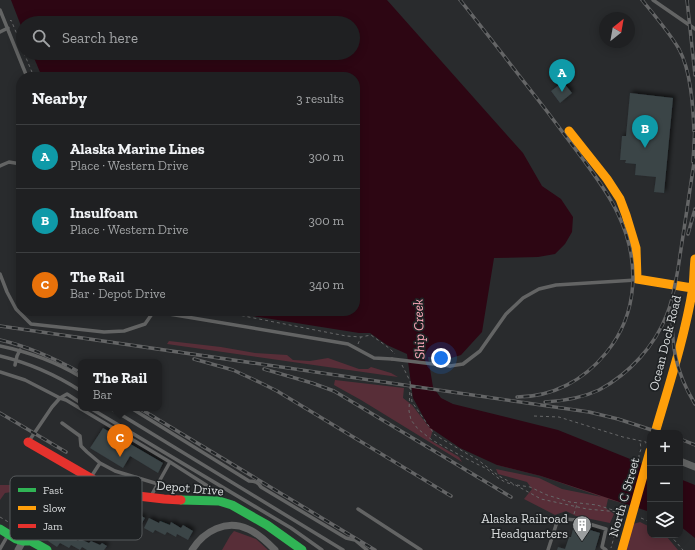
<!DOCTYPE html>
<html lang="en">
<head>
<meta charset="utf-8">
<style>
  body { margin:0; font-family:"Zilla Slab",serif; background:#2c2d2f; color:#f1f3f6 }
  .controls { position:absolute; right:12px; bottom:12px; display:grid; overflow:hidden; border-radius:8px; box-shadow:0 2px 10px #0003 }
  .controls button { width:36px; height:36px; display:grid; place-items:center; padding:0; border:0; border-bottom:1px solid #3c3e40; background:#1f2022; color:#f1f3f6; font:20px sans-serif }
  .compass { position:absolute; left:599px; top:12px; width:36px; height:36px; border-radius:50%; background:#1f2022; box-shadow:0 2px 10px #0003; rotate:31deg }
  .you { position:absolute; left:441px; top:358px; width:14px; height:14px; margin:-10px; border:3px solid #fff; border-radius:50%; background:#1a73e8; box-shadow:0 0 0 6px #1a73e833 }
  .badge { display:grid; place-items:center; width:26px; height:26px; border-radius:50%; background:#ea580c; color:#fff; font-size:13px; font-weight:700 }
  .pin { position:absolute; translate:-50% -33px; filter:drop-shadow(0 1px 2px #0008) }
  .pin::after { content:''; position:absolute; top:21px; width:14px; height:12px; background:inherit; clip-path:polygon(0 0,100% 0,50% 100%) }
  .popup { position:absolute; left:78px; top:359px; width:84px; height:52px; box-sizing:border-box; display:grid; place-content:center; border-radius:8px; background:#1f2022; filter:drop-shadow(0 1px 3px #0005); font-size:13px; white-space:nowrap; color:#a1a3a5 }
  .popup b { font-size:15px; color:#f1f3f6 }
  .popup::after { content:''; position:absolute; left:50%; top:100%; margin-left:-8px; border:8px solid transparent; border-top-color:#1f2022 }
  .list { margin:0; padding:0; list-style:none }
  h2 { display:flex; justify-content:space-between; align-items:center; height:52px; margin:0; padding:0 16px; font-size:17px }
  h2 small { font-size:13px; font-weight:400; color:#a1a3a5 }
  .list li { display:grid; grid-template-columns:26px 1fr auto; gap:12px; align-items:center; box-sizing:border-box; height:64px; padding:0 16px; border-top:1px solid #3c3e40 }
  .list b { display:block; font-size:15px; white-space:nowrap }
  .list p { margin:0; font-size:13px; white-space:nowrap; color:#a1a3a5 }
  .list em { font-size:13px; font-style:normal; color:#a1a3a5 }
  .icon { flex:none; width:22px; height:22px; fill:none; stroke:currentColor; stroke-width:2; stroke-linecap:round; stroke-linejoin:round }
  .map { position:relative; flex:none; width:695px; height:550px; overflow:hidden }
  .search { position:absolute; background:#1f2022; box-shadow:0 2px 10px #0003; left:16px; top:16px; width:344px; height:44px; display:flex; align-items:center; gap:10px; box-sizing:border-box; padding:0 14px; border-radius:22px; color:#a1a3a5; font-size:15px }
  .panel { position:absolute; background:#1f2022; box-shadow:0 2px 10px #0003; left:16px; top:72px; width:344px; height:244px; border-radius:16px }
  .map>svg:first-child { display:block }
  .green { fill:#582e38 }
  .water { fill:#2d0613 }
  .building { fill:#3a4447; filter:url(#shadow) }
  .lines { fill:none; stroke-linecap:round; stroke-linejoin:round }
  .path { stroke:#676869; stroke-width:1; stroke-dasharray:3 3; stroke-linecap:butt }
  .lane { stroke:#636464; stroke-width:3.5 }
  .street { stroke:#636464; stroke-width:7 }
  .fast { stroke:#30b455; stroke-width:9 }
  .slow { stroke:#ff9f0a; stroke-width:9 }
  .jam { stroke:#e5322d; stroke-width:9 }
  .rail-casing { stroke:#646566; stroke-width:3.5 }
  .rail { stroke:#1f2224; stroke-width:2; stroke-dasharray:6; stroke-linecap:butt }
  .lane-bridge { stroke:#636464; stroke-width:3.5 }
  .labels { text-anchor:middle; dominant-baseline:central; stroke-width:3.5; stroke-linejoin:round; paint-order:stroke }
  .street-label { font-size:13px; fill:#d9dcdd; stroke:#1f2224 }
  .poi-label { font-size:13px; fill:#d9dcdd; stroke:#1f2224; text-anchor:end }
  .water-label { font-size:14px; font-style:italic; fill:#fda8b9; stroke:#1f2224 }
  .key { fill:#1f2224; stroke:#575a5c; stroke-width:1 }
  .key-label { font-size:11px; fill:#d9dcdd }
</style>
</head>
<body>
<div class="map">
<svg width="695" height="550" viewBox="0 0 695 550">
  <defs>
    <filter id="shadow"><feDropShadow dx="2.5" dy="-2.5" stdDeviation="2" flood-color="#0009"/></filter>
  </defs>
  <rect width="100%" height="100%" fill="#292b2d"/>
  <!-- green -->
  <path class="green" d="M169,341L221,347L255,353L287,355L293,360L310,361L328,358L359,369H368L371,367L391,373L398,377L167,344Z
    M335,380L404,388L403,398L412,405L429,427L433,429L430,440L459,457L462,462L361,400L334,385Z
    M489,447L622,503L608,499L606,508L614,514L610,523L576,516L566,511L555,515L524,499L532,489L527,482L498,474L496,469L539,478L562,489L602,497L541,476L497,465Z
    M0,485H35L25,490L5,493L0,500Z
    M640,522L650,527V535H663L667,537L678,550H626L633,524Z
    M234,531L256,539L268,550H222L230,536Z"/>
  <!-- water -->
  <path class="water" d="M11,0H387L523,153L542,186L561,199L573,217L572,232L565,244L555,254L538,257L494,258L482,332L461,355L448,359L428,357L433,387L441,398L453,404L558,430L650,467V512L541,476L497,465L460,448L429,427L413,398L407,354L387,345L370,333H359L222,311H355V77H42L32,53H353V23H23V31Z
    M680,479L695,485V538L680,526Z"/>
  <!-- building -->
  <path class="building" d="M563,82L572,93L560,103L551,91Z
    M630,93L673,98L664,193L654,192L656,177L635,175L636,164L625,163L626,160H620L622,136H626Z
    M103,428L163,463L158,473L130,456L123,468L90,448Z
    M113,511L119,514L121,512L125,515L126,513L132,516L133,514L138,517L140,515L145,518L139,528L134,526L133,527L127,525L126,526L120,524L119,525L114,522L113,524L107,521Z
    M149,518L159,523L160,521L170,525L171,522L181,528L183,525L193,531L188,540L177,534L176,537L167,532L165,535L155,530L153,533L144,528Z
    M574,525L600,533L595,550H557L558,547L565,549L569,537H571Z
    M52,534L56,536L57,534L67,539L69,536L78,541L80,539L89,543L91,541L100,545L102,543L107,546L104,550H87L82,547L80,550L71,545L69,548L60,543L57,547L48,541Z"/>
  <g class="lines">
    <!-- path -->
    <path class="path" d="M10,21L11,20L23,49
      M24,53L34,77
      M218,311L346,336L361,337L371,335C379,341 389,347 395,354
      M358,344L361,337
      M402,365L410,381L412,402L435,435L478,460L499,476L541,499L587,509L619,512V519L611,548
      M410,386L409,411L411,420L418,429L432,440L465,458L487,469L498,478L505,482L514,485
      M534,416L559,417L623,437L646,442L645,445
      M639,458V455L641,449L640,441
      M517,485L530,487L547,495L570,502L597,505L616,511
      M625,508V503L627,500
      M574,514L577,504
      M0,517L27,533
      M641,518L650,522
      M670,535L683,550"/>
    <!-- lane -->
    <path class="lane" d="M653,0L695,29
      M0,10L27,77
      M0,32L8,28
      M0,166L9,162L21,164
      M0,274L7,292L16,309L31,324L104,332L124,331L145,324L154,311
      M151,311L348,344L374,358L392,359
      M0,346C29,352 56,362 81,377
      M0,356C29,363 56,375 81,391
      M15,365L17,356L20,350
      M450,366L463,364L480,351L506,314L523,298L539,289L556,285L636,280
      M0,372L25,380L60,398L67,394L81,403
      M90,408L291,528L322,550
      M110,408L343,550
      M131,408L249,481C255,481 258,482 261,487L346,538L355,540L367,550
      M62,423L80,436L81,446L87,452L100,463
      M29,441L52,407L60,398L66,400L170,462L151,496
      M170,462L217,492
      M91,477L100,463L115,471L158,484
      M358,509L421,550
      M0,549L8,535
      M548,550L557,522L565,519L576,520L606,529L602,547L606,550"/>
    <!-- street -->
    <path class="street" d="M680,461L695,467
      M18,550L23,541
      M192,550C204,531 226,519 248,529C258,533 268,543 275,550"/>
    <!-- fast -->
    <path class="fast" d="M181,500L219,501L232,505L267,525L302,550
      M0,529L16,539L23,541H31L47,550"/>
    <!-- slow -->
    <path class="slow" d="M569,131L607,179L620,199L626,215L636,248L637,279L692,288
      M655,433C669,385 685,336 693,287C694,278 694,268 695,259
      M622,550L650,451"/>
    <!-- jam -->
    <path class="jam" d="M28,442L99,483L129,495L164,499L181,500"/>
    <defs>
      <path id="rail" d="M460,0C489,36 517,73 546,110C558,126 570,142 582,158C595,176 609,194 618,214C640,260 639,313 606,353C584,380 553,397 517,397
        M642,0C655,16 669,32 679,49C691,71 693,107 694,131
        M687,0L695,75
        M693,162L695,126
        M688,234L695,209
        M673,307C670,343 676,373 695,404
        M0,326L589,412L618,419L661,433
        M0,340C30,347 54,358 81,373
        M194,359L233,370L261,383L277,391L451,496
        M264,369L312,383L334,391L511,497
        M545,402C563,401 582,398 599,390C629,374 655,346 667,314C673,300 675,284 678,269L695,156
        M139,408L375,550
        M0,413L66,452
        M680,439L695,445"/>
    </defs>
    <!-- rail casing -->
    <use href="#rail" class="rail-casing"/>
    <!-- rail -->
    <use href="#rail" class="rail"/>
    <!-- lane-bridge -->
    <path class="lane-bridge" d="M392,359L450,366"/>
  </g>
  <!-- icons -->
  <defs>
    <symbol id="building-pin" viewBox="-11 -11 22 30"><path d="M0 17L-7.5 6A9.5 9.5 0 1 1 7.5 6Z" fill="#9b9e9f" stroke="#1f2224"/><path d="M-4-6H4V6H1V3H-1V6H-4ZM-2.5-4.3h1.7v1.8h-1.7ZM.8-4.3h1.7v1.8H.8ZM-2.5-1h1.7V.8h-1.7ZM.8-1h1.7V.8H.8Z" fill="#fff"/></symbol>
  </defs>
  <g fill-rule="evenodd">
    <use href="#building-pin" x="571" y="514" width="22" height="30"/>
  </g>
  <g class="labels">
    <!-- street labels -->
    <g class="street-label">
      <text transform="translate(665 343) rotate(-76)">Ocean Dock Road</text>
      <text transform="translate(190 488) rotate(5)">Depot Drive</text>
      <text transform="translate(624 497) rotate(-74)">North C Street</text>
    </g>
    <!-- poi labels -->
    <g class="poi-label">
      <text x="568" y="518">Alaska Railroad<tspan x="568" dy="15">Headquarters</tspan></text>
    </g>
    <!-- water labels -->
    <g class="water-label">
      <text transform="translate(419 329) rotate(-92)">Ship Creek</text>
    </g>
  </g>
  <!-- legend -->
  <rect x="10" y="476" width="132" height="64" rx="6" class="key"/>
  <rect x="18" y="488" width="18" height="4" fill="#30b455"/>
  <rect x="18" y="506" width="18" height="4" fill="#ff9f0a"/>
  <rect x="18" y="524" width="18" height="4" fill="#e5322d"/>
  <g class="key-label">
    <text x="43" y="494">Fast</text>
    <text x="43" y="512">Slow</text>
    <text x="43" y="530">Jam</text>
  </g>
</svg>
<div class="controls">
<button>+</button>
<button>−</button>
<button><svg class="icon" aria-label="layers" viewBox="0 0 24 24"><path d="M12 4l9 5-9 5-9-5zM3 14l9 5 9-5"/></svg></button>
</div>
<svg class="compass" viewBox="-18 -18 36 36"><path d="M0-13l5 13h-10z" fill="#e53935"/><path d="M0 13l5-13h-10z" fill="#a1a3a5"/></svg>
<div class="you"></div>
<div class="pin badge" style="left:562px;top:92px;background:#0f9aa8">A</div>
<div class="pin badge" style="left:645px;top:148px;background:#0f9aa8">B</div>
<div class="pin badge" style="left:120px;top:457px;background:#e8710a">C</div>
<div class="popup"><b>The Rail</b>Bar</div>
<div class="search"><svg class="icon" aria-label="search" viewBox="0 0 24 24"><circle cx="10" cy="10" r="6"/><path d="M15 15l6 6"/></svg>Search here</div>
<section class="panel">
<h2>Nearby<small>3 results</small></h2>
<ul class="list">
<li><span class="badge" style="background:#0f9aa8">A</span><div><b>Alaska Marine Lines</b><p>Place · Western Drive</p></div><em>300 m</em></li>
<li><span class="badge" style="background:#0f9aa8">B</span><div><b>Insulfoam</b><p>Place · Western Drive</p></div><em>300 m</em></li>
<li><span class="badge" style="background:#e8710a">C</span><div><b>The Rail</b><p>Bar · Depot Drive</p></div><em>340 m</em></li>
</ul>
</section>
</div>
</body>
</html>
